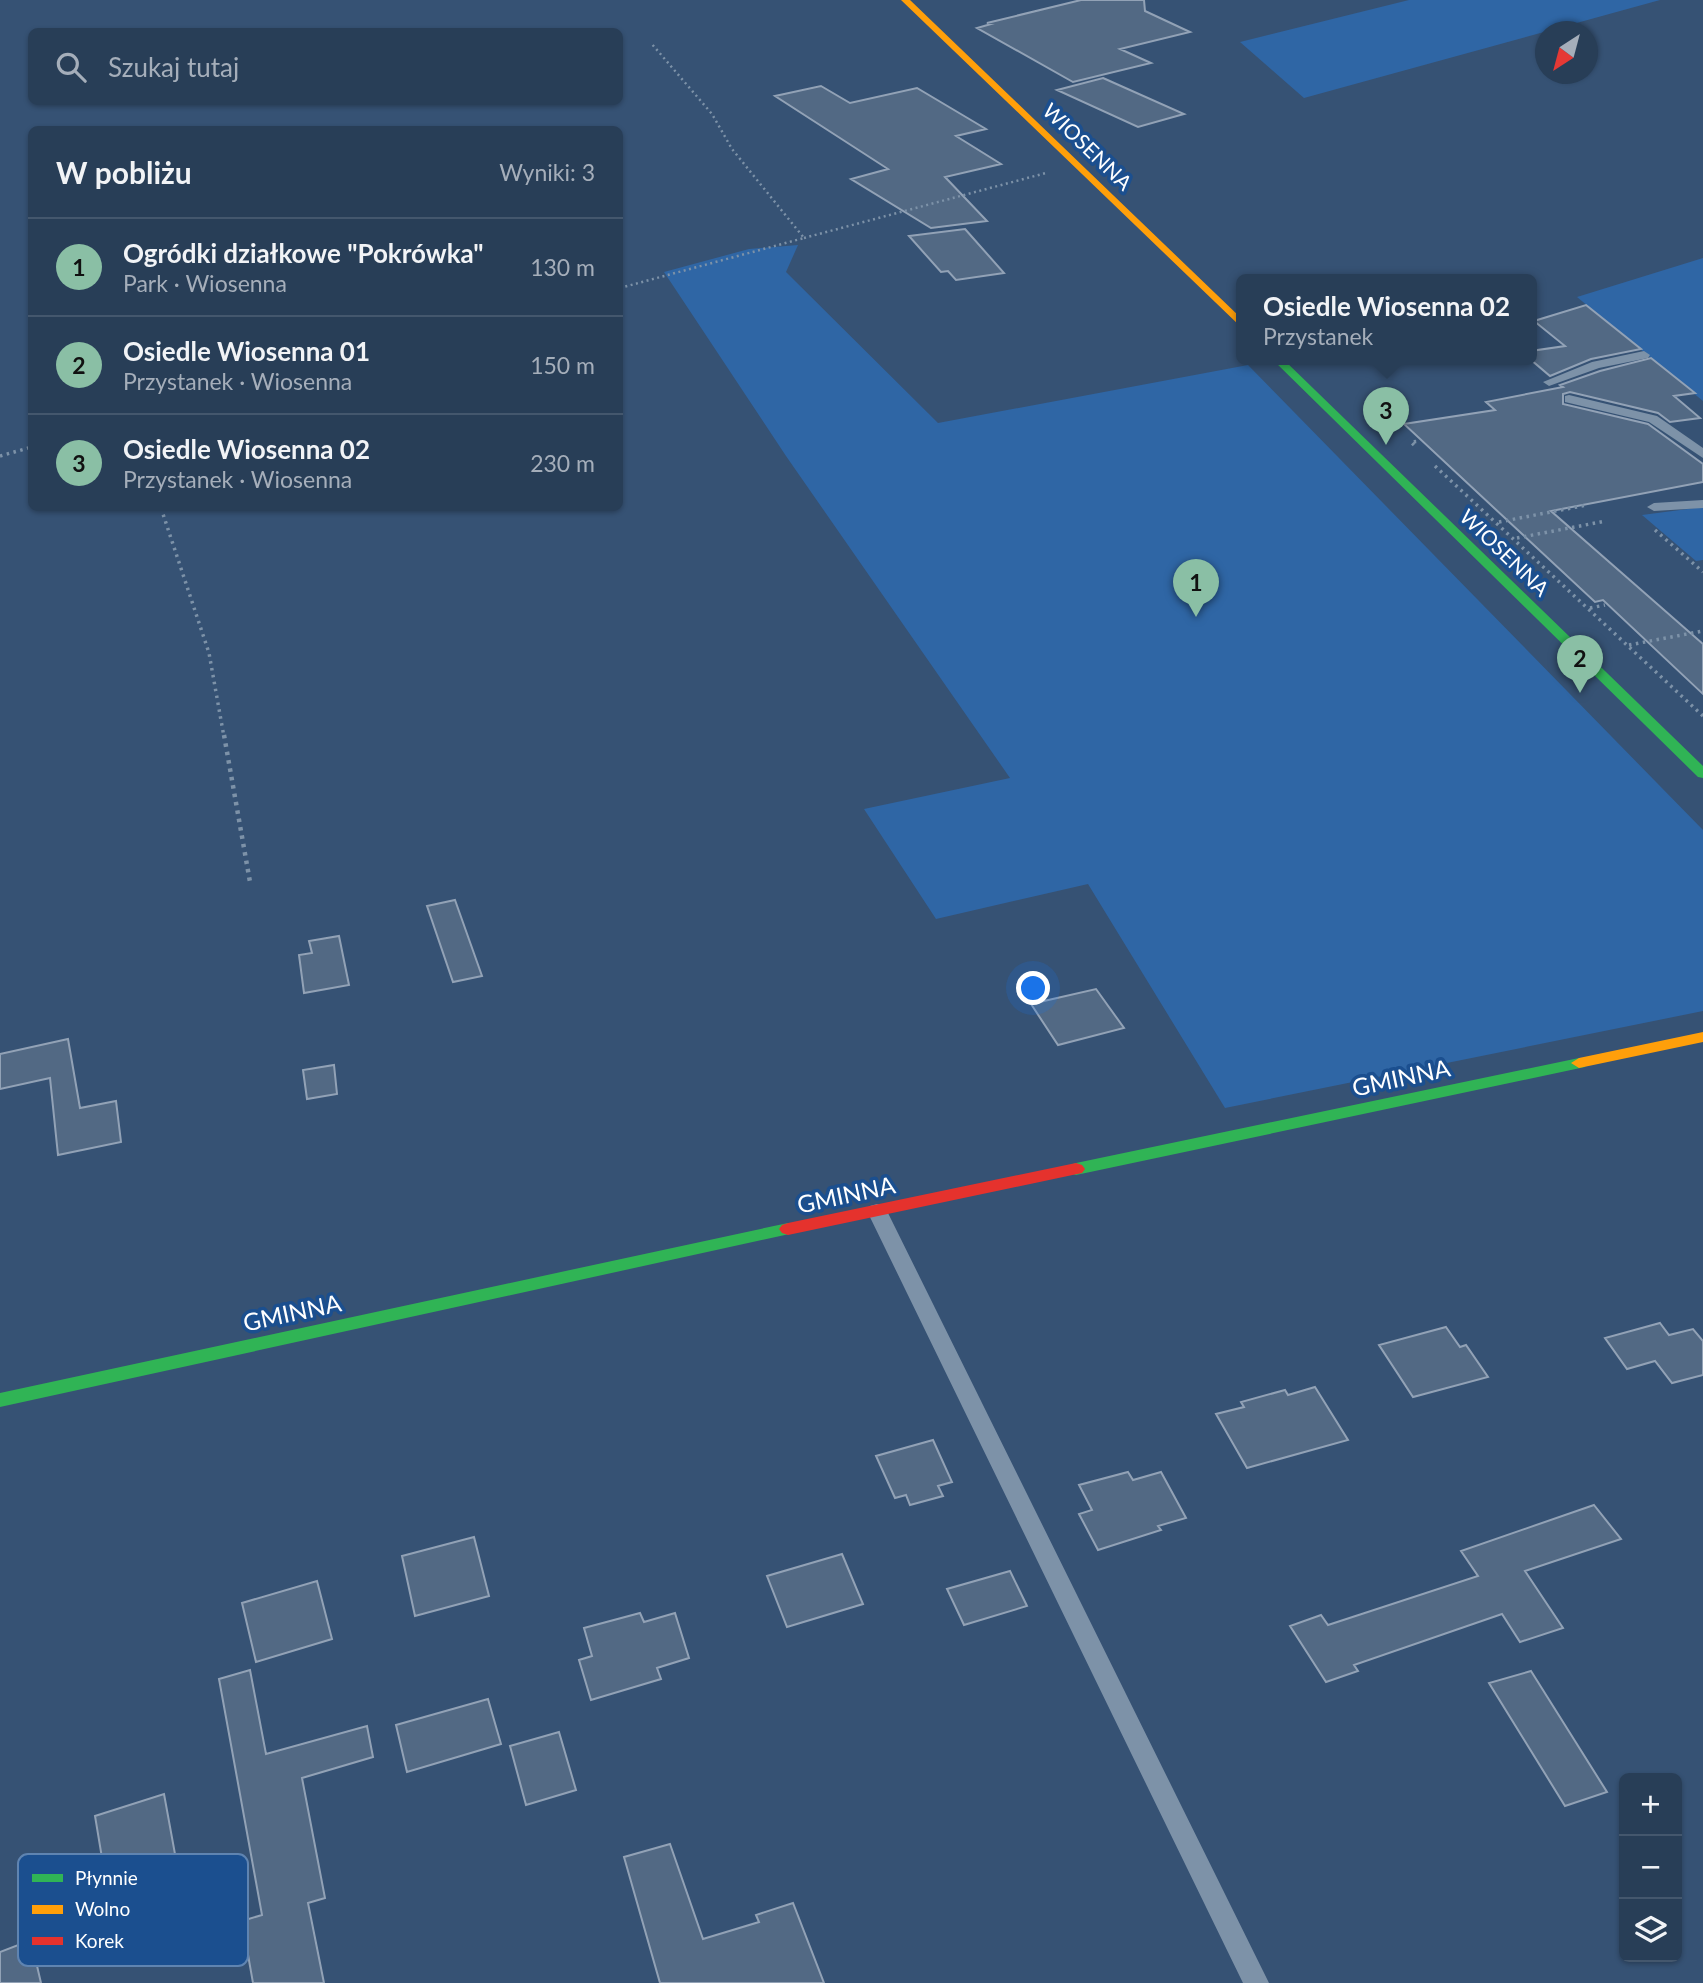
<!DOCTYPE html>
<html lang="pl">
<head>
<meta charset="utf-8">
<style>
  body { margin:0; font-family:Lato,sans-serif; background:#344961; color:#f1f3f6 }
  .controls { position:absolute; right:21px; bottom:21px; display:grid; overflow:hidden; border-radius:10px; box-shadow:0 2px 5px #0004 }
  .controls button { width:63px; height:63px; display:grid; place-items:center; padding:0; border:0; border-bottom:2px solid #44576d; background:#283e57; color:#f1f3f6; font:35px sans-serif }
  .compass { position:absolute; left:1535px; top:21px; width:63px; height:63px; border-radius:50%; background:#283e57; box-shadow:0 2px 5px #0004; rotate:216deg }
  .you { position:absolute; left:1034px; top:989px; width:24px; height:24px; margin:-18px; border:5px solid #fff; border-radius:50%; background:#1a73e8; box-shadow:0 0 0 10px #1a73e833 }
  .badge { display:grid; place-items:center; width:46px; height:46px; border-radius:50%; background:#8abfa5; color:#111; font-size:23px; font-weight:700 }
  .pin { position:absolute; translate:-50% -58px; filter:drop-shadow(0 2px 4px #0008) }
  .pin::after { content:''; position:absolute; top:37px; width:24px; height:21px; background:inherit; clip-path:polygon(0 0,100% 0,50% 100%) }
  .popup { position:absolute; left:1236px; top:274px; width:301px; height:91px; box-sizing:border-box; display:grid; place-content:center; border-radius:10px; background:#283e57; filter:drop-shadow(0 2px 5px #0005); font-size:23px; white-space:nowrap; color:#a5aeba }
  .popup b { font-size:26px; color:#f1f3f6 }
  .popup::after { content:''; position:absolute; left:50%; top:100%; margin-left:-14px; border:14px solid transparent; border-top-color:#283e57 }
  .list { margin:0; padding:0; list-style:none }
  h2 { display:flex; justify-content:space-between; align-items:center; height:91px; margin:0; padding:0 28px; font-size:30px }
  h2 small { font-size:23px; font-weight:400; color:#a5aeba }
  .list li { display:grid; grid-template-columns:46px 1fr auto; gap:21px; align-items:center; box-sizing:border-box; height:98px; padding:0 28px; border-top:2px solid #44576d }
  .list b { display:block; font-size:26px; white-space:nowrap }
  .list p { margin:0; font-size:23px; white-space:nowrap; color:#a5aeba }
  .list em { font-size:23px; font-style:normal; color:#a5aeba }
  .icon { flex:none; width:38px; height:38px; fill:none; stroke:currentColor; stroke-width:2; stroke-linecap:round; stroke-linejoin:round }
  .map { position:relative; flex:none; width:1703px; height:1983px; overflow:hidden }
  .search { position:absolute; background:#283e57; box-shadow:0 2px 5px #0004; left:28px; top:28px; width:595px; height:77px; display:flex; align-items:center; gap:18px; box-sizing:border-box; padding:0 24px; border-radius:10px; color:#a5aeba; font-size:26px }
  .panel { position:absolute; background:#283e57; box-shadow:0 2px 5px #0004; left:28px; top:126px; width:595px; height:385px; border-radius:10px }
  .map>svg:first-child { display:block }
  .green { fill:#2f66a5 }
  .building { fill:#526984; stroke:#92a2b6; stroke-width:2 }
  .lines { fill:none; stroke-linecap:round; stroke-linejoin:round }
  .path-far2 { stroke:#7d92a8; stroke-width:2.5; stroke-dasharray:2 3.5; stroke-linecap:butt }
  .path-far1 { stroke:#7d92a8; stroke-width:3.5; stroke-dasharray:2.5 4.5; stroke-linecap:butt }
  .path { stroke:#7d92a8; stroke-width:4.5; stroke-dasharray:3.5 5; stroke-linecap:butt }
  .lane { fill:#7d92a8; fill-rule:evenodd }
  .fast { fill:#30b455; fill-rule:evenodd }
  .slow { fill:#ff9f0a; fill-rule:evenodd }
  .jam { fill:#e5322d; fill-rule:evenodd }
  .labels { text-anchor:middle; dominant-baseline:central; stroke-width:7; stroke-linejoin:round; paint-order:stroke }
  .far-street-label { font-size:21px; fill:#fff; stroke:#1b4f8f }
  .street-label { font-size:24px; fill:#fff; stroke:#1b4f8f }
  .key { fill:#1b4f8f; stroke:#5f84b1; stroke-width:2 }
  .key-label { font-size:19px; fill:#fff }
</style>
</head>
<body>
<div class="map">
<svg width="1703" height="1983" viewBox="0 0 1703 1983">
  <rect width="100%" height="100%" fill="#365274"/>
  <!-- green -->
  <path class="green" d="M1409,0H1660L1304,98L1240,42Z
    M798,245L786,272L938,423L1248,365L1703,830V1011L1225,1108L1088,884L936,919L864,809L1010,778L786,456L664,272L749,249Z
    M1703,258V401L1577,297Z
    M1703,507V560L1696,561L1642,515Z"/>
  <!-- building -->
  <path class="building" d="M1081,0H1144L1145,11L1190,32L1120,49L1151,63L1073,82L977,28L991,24L987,23Z
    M1103,78L1184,114L1138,127L1057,90Z
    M821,86L850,103L917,88L986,129L956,136L1001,164L945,177L987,221L931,228L851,179L888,169L775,96Z
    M965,229L1004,273L956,280L948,271L941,272L909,236Z
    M1586,305L1641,349L1591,359L1550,376L1530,359L1531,351L1565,346L1534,321Z
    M1651,358L1695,393L1674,396L1700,418L1670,422L1658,413L1570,392L1563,394V404L1648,424L1703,464V482L1551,511L1703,644V694L1603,600L1595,602L1404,424L1495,410L1486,402L1563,387L1560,385L1600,371Z
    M455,900L482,976L453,982L427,906Z
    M339,936L349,985L304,993L299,955L312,953L309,941Z
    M1096,989L1124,1028L1058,1045L1031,1004Z
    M68,1039L80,1108L116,1101L121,1142L58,1155L50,1078L0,1089V1054Z
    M334,1065L337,1094L307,1099L303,1070Z
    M1660,1323L1669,1335L1693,1329L1703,1341V1375L1672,1383L1655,1361L1627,1369L1605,1338Z
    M1446,1327L1460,1347L1466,1345L1488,1377L1413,1397L1379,1345Z
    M1315,1387L1348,1440L1247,1468L1216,1414L1244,1407L1241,1402L1285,1390L1288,1395Z
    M933,1440L952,1482L938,1486L943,1496L910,1505L906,1495L895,1498L876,1456Z
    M1128,1472L1133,1480L1161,1472L1186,1518L1158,1526L1161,1530L1098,1550L1079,1514L1092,1510L1079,1485Z
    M1594,1505L1621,1539L1525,1571L1563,1628L1520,1642L1502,1614L1354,1665L1358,1671L1326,1682L1290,1626L1321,1615L1328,1625L1478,1576L1461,1551Z
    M474,1537L489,1596L415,1616L402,1556Z
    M842,1554L863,1604L787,1627L767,1576Z
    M1010,1571L1027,1606L964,1625L947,1589Z
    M317,1581L332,1639L256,1662L242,1603Z
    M640,1613L644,1622L675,1613L689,1658L657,1668L661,1679L591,1700L579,1660L592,1656L584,1628Z
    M250,1670L266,1754L367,1726L373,1757L302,1778L325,1898L308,1903L324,1983H253L242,1921L262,1915L219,1679Z
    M1531,1671L1575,1741L1607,1792L1565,1806L1489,1683Z
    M488,1699L501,1744L407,1772L396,1725Z
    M559,1732L576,1790L526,1805L510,1746Z
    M164,1794L175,1854L105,1876L95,1816Z
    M670,1844L703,1939L759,1922L756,1915L793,1903L824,1983H660L624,1857Z
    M31,1940L41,1983H0V1952Z"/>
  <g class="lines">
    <!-- path-far2 -->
    <path class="path-far2" d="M804,238L1046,173
      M620,288L804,238L732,149L712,114L651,43"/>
    <!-- path-far1 -->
    <path class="path-far1" d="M1414,445L1411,442L1420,441
      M0,456L32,447
      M1435,466L1703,716
      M161,508L209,653L224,737
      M1499,522L1587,505
      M1655,530L1703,572
      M1517,538L1606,521
      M1590,608L1605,605
      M1629,645L1703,631"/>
    <!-- path -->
    <path class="path" d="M224,735L250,882"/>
    <!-- lane -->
    <path class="lane" d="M1644,351L1650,355L1648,358L1599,368L1549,386L1543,382L1592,362Z
      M1569,395L1657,416L1703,448V458L1649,422L1565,402V396Z
      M1703,500V508L1654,511L1647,507L1654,503Z
      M877,1204L884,1206L887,1211L1269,1983H1243L867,1211L870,1206Z"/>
    <!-- fast -->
    <path class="fast" d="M1272,359H1283L1703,766V778L1698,777Z
      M1579,1058L1585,1059L1587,1063L1585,1067L1076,1175L1070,1173L1067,1169L1070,1165L1076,1163Z
      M788,1223L794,1225L797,1229L794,1233L0,1407V1393Z"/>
    <!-- slow -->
    <path class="slow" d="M901,0H910L1241,318V327Z
      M1703,1032V1042L1579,1068L1571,1063L1579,1058Z"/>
    <!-- jam -->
    <path class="jam" d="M1076,1163L1082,1165L1085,1169L1082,1173L788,1235L782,1233L779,1229L782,1225L788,1223Z"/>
  </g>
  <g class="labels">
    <!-- far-street labels -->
    <g class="far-street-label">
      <text transform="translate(1088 146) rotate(44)">WIOSENNA</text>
      <text transform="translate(1505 552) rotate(44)">WIOSENNA</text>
    </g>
    <!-- street labels -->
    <g class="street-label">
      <text transform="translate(1401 1077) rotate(-12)">GMINNA</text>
      <text transform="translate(846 1194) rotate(-12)">GMINNA</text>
      <text transform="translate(292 1312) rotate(-12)">GMINNA</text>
    </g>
  </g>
  <!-- legend -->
  <rect x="18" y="1854" width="230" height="112" rx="10" class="key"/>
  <rect x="32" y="1874" width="31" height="8" fill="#30b455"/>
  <rect x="32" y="1905" width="31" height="9" fill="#ff9f0a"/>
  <rect x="32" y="1937" width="31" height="8" fill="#e5322d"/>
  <g class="key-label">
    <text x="75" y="1885">Płynnie</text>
    <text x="75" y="1916">Wolno</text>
    <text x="75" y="1948">Korek</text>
  </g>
</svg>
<div class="controls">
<button>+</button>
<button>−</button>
<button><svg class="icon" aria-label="layers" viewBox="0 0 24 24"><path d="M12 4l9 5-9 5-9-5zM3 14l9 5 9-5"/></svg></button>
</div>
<svg class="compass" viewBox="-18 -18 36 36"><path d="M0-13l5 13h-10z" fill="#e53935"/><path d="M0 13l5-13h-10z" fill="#a5aeba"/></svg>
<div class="you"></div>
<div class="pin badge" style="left:1196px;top:617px">1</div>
<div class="pin badge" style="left:1580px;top:693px">2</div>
<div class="pin badge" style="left:1386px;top:445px">3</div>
<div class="popup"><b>Osiedle Wiosenna 02</b>Przystanek</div>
<div class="search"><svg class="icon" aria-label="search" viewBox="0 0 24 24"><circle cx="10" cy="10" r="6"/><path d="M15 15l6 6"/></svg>Szukaj tutaj</div>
<section class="panel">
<h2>W pobliżu<small>Wyniki: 3</small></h2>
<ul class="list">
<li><span class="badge">1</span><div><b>Ogródki działkowe &quot;Pokrówka&quot;</b><p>Park · Wiosenna</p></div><em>130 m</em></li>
<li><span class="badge">2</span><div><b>Osiedle Wiosenna 01</b><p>Przystanek · Wiosenna</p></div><em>150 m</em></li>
<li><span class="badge">3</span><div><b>Osiedle Wiosenna 02</b><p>Przystanek · Wiosenna</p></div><em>230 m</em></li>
</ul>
</section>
</div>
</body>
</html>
